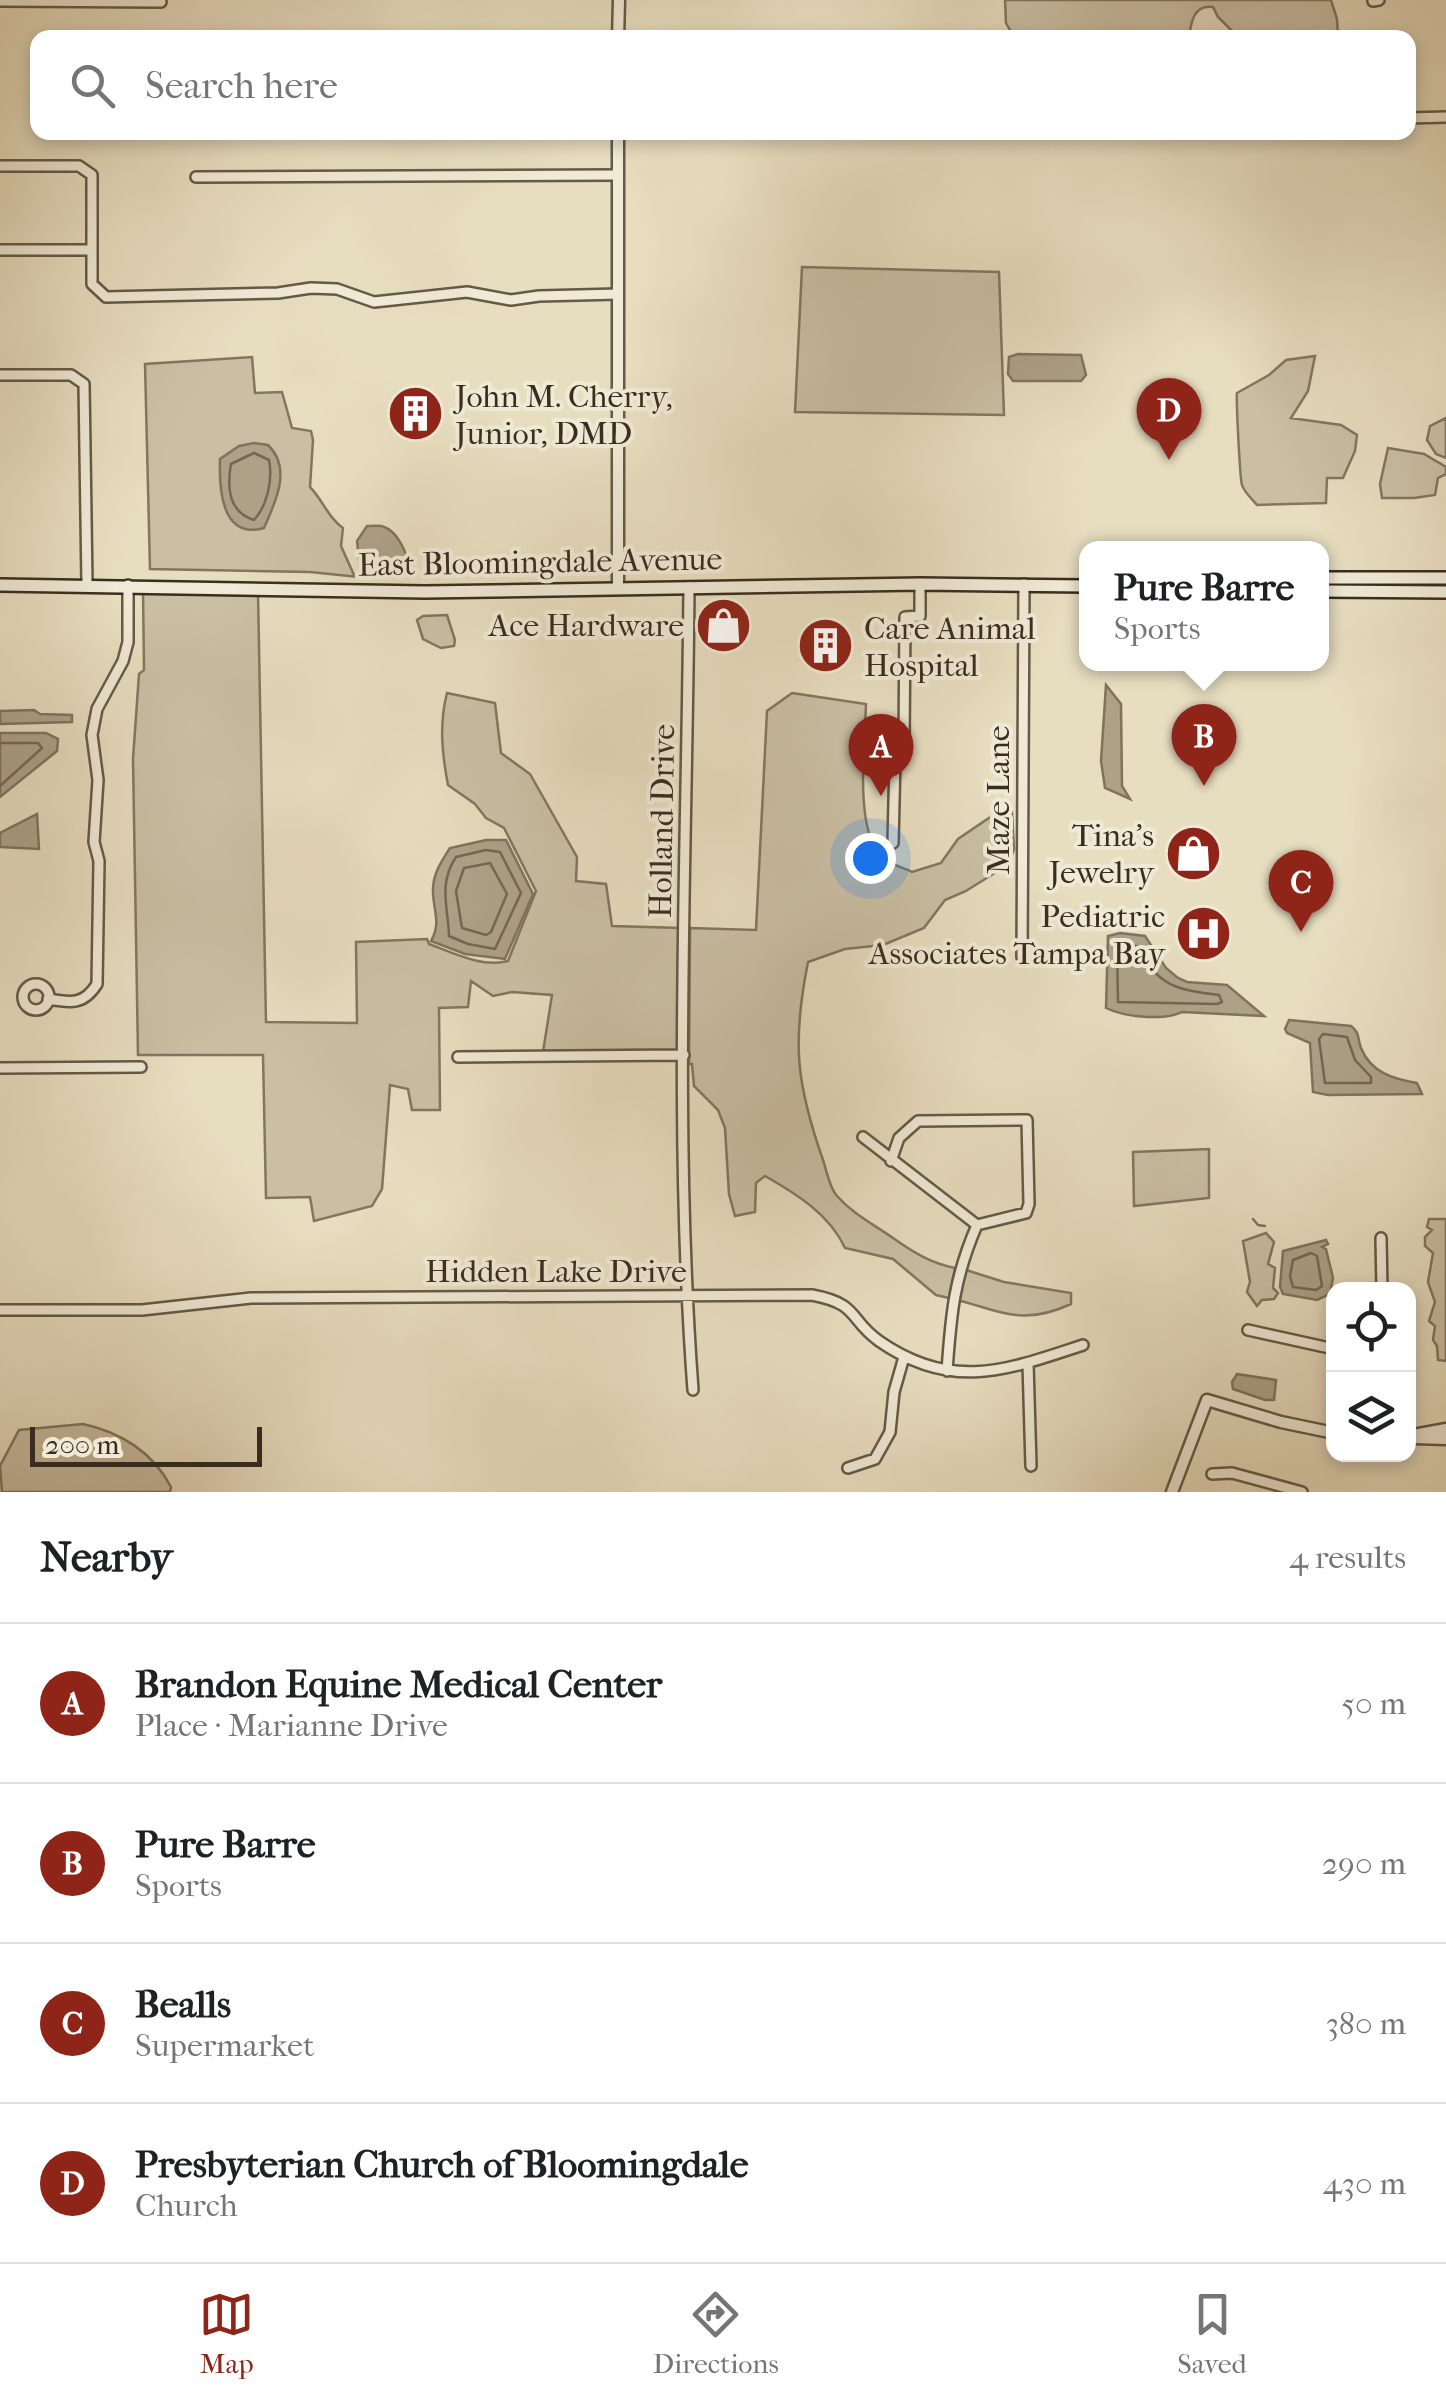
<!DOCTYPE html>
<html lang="en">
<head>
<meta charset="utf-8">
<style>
  body { margin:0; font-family:"IM FELL French Canon",serif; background:#f2f2f2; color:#202124 }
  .controls { position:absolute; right:30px; bottom:30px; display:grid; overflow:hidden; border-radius:20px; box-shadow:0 5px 15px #0003 }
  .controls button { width:90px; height:90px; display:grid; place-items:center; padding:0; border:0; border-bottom:2px solid #e0e0e0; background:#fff; color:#202124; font:50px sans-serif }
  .scale { position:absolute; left:30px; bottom:25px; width:232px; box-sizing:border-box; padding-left:10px; border:5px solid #3b2d1e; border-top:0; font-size:28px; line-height:35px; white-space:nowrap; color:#3b2d1e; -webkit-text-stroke:8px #efe9d5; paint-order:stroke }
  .you { position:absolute; left:870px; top:858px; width:35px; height:35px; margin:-25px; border:8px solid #fff; border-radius:50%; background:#1a73e8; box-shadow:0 0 0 15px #1a73e833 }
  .badge { display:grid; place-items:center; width:65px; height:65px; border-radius:50%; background:#8f2418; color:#fff; font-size:32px; font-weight:700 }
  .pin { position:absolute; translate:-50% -82px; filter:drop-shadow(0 2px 5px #0008) }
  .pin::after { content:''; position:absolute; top:52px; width:35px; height:30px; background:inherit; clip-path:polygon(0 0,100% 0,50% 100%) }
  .popup { position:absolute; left:1079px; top:541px; width:250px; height:130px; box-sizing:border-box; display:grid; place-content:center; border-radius:20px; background:#fff; filter:drop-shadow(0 2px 8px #0005); font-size:32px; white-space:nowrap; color:#757577 }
  .popup b { font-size:38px; color:#202124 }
  .popup::after { content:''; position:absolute; left:50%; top:100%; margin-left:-20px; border:20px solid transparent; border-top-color:#fff }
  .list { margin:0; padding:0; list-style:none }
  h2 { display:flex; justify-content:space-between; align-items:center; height:130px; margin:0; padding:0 40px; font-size:42px }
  h2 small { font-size:32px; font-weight:400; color:#757577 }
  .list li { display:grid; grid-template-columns:65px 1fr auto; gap:30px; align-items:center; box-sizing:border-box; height:160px; padding:0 40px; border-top:2px solid #e0e0e0 }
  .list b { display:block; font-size:38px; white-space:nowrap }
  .list p { margin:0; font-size:32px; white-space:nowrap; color:#757577 }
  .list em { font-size:32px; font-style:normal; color:#757577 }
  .icon { flex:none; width:55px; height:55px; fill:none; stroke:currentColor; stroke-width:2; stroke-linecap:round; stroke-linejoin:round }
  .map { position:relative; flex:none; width:1446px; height:1492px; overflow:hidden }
  .search { position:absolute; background:#fff; box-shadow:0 5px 15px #0003; left:30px; right:30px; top:30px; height:110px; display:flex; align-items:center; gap:25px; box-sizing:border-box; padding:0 35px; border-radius:20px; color:#757577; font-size:38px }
  .sheet { height:770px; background:#fff }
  nav { display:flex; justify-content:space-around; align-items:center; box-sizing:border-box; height:140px; border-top:2px solid #e0e0e0; background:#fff; font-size:28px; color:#757577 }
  nav a { display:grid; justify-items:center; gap:5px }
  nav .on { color:#8f2418 }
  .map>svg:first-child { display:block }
  .green { fill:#cabfa4; stroke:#827661; stroke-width:2.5 }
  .water { fill:#ada188; stroke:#7f735e; stroke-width:2.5 }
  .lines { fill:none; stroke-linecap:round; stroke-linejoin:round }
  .shore { stroke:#746753; stroke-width:2.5 }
  .stream { stroke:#7f735e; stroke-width:2.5 }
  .minor-casing { stroke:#665946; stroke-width:14 }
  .tertiary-casing { stroke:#665946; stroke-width:15 }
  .secondary-casing { stroke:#3b2d1e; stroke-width:16 }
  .minor { stroke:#efe9d5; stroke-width:9 }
  .tertiary { stroke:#efe9d5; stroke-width:10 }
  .secondary { stroke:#efe9d5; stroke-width:11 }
  .labels { text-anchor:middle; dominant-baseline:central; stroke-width:8; stroke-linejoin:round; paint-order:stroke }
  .poi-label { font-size:32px; fill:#3b2d1e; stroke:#efe9d5; text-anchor:end }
  .street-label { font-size:32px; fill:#3b2d1e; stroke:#efe9d5 }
</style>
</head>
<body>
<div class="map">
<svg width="1446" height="1492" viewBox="0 0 1446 1492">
  <rect width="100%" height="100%" fill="#e7ddbf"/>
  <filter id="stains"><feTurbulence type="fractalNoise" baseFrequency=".002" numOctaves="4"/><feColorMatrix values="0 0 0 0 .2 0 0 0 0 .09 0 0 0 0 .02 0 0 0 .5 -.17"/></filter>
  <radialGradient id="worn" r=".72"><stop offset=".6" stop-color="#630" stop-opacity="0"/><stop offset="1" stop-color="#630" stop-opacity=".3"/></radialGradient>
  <!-- green -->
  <path class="green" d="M1005,0H1331L1337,19L1338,37H1238L1218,17L1213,7C1194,4 1191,22 1189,37H1014L1006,23Z
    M802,267L999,272L1004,415L795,412Z
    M1315,356L1308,391L1291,418L1341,425L1357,435L1355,451L1343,478H1327L1326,503L1257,505C1253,500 1244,492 1242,485C1240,480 1236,399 1237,393L1269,375L1286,360Z
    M252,357L255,393L282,392L292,428L311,431L313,440L310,487C322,499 329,519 343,528L341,546L354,575L359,577L310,572L150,569L145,364Z
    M1446,418V458L1436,454L1427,440L1430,426Z
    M1388,448L1424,454L1446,467V474L1438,478L1435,495L1414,498H1382L1380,484Z
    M143,590L258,593L266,1022L357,1023L356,942L427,939L429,944C453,953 483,968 508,961L536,891L504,828L486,818L475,804L448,785C442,754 439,724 447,693L495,703L501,753L530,774L577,857L576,881L606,884L612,926L682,928L681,1051L543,1052L552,995L512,992L493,996L471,981L468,1007L439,1008L440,1110H412L408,1089L390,1085L382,1189L372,1206L314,1221L310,1197L266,1198L263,1055H138L133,759L139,674L144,670Z
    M447,615L455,640L454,646L441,648L423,639L417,620L423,616Z
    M792,693L866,704C865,743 855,821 878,853C885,863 902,867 912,872L941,863L958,839L989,818L1012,812L1014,849L1009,864L966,891L945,900L924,928L883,945L845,949L808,962C792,1042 796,1083 823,1160C827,1172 829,1187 837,1196C853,1214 873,1224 893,1238C913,1252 930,1263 955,1268L949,1298L936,1295L893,1259L845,1248C830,1215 797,1194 765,1176L756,1183L755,1212L735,1216L729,1194L725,1128L718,1110L694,1086L692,1064H689L690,928L756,930L767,711Z
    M1209,1149V1198L1134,1206L1133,1152Z
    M1429,1219H1446V1361L1438,1360L1437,1346L1433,1340L1435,1326L1429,1321L1435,1302L1428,1282L1433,1253L1425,1246V1237L1432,1230L1427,1227Z
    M1266,1233L1274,1242L1268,1264L1275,1268L1273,1288L1278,1293L1274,1299L1262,1300L1257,1306L1247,1292L1250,1282L1243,1241Z
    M963,1269L1004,1282L1071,1293V1304C1023,1326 1004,1312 957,1300Z
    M83,1424C120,1432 153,1452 171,1487L170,1492H2L0,1466L19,1430Z"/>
  <!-- water -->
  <path class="water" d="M1018,354L1081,355L1086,375L1081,381H1013L1008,374L1009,357Z
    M254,443L268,445C292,468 276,501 264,528C221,540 219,488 220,459L239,446Z
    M367,526C370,526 381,525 384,527C397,531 410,556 407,568L391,573L360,568L357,541Z
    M1106,685L1121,704L1122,786L1130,799L1105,788L1101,761Z
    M34,710L40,714L72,715V722L0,724V711Z
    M0,733H46L58,739L57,751L0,797Z
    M37,814L39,849L0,847V833Z
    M486,840H506L533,894L505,959L465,954L431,941C441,923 434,913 433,893C432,875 441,862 450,848Z
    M1120,933L1145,936L1166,968L1178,978L1187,982L1227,985L1264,1016L1182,1012C1164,1021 1124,1017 1106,1008L1108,936Z
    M1289,1020L1351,1026C1360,1033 1357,1037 1361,1048C1371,1073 1394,1079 1417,1083L1422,1094L1328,1095L1313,1092L1310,1043L1287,1033L1285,1029Z
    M1326,1240L1328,1244L1322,1247L1326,1249L1333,1278L1330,1294L1317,1300L1283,1294L1280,1287L1283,1251Z
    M1237,1374L1276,1380L1274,1400H1265L1233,1389L1232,1382Z"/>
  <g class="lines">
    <!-- shore -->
    <path class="shore" d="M254,453L269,460C273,480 267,506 254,520C228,512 227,486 231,464Z
      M0,743H38L42,748L0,786
      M486,850L500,852L521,893L495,949L468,944L449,936C448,906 438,884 456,857Z
      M490,863L507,894L491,932L486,935L462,928L456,891L464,868Z
      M1122,943L1140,947C1156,988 1181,990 1219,995L1222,1002L1217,1004L1118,1002L1117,946Z
      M1323,1034L1347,1037L1355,1060L1371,1077V1083H1325L1319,1039Z
      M1311,1253L1317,1256L1322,1286L1316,1290L1293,1287L1290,1276L1293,1260Z"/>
    <!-- stream -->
    <path class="stream" d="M1253,1219L1258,1225L1265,1226"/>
    <defs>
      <path id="minor" d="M0,1L161,2
        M1373,1L1379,0
        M1408,118L1446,117
        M0,166H79L92,175V250H0
        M196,177L618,175
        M92,250V284L106,297L278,293L311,288L337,289L374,302L467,292L511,300L539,296L618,294
        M0,375H71L84,384L87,584
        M689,587C687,854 673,1124 693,1390
        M893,843L895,759L904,745L905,617L920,616V584
        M1022,957L1024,584
        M23 997a13 13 0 1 1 26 0a13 13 0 1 1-26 0Z
        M48,999C71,1003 84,1005 97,984L99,861L94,842L98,780L92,735L97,709L123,661L128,642V585
        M458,1057L684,1055
        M0,1068L141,1067
        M863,1137L977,1225L1026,1213L1029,1204L1027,1120L918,1121L899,1138L891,1161
        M1381,1238L1382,1290
        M0,1310H142L251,1298L812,1295C860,1304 848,1319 879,1341C952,1392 1007,1370 1083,1345
        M1248,1330L1334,1349
        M1028,1363L1031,1466
        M947,1371C951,1314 954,1278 977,1225
        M848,1468L875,1459L890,1432L894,1392L904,1357
        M1212,1474L1232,1473L1302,1492"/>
      <path id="tertiary" d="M618,38L619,0
        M618,132V588
        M1408,1436L1446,1429
        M1414,1438L1446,1439
        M1172,1492L1207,1400L1281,1422L1334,1433"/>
      <path id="secondary" d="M1322,578H1446
        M0,585L425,592L920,584L1086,586
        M1322,591L1446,592"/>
    </defs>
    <!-- minor casing -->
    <use href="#minor" class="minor-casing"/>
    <!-- tertiary casing -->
    <use href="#tertiary" class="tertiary-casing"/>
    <!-- secondary casing -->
    <use href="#secondary" class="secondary-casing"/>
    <!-- minor -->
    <use href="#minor" class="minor"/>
    <!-- tertiary -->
    <use href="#tertiary" class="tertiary"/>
    <!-- secondary -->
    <use href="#secondary" class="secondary"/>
  </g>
  <!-- icons -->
  <defs>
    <symbol id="building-disc" viewBox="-11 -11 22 22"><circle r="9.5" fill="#8f2418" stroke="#efe9d5"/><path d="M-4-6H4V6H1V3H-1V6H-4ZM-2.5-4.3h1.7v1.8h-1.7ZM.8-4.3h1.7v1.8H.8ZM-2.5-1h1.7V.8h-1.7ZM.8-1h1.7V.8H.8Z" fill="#fff"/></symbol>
    <symbol id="shop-disc" viewBox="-11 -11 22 22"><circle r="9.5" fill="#8f2418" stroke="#efe9d5"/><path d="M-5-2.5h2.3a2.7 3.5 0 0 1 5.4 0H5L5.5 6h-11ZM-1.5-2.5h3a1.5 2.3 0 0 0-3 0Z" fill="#fff"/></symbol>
    <symbol id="hospital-disc" viewBox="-11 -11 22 22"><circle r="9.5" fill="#8f2418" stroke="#efe9d5"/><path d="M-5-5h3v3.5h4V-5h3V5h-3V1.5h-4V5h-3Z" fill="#fff"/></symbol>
  </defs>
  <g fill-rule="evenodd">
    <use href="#building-disc" x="384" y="382" width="63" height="63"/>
    <use href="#shop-disc" x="692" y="594" width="63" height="63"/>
    <use href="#building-disc" x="794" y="614" width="63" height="63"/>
    <use href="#shop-disc" x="1162" y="822" width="63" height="63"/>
    <use href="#hospital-disc" x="1172" y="902" width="63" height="63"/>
  </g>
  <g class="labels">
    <!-- poi labels -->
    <g class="poi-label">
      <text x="455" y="396" text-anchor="start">John M. Cherry,<tspan x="455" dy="37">Junior, DMD</tspan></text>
      <text x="684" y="625">Ace Hardware</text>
      <text x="864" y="628" text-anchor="start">Care Animal<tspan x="864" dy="37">Hospital</tspan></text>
      <text x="1154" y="835">Tina's<tspan x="1154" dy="37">Jewelry</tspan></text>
      <text x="1165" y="916">Pediatric<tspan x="1165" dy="37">Associates Tampa Bay</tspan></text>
    </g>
    <!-- street labels -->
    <g class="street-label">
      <text transform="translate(540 562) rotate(-1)">East Bloomingdale Avenue</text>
      <text transform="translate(998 800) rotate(-90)">Maze Lane</text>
      <text transform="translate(662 821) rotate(-89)">Holland Drive</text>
      <text x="556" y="1271">Hidden Lake Drive</text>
    </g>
  </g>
  <rect width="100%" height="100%" filter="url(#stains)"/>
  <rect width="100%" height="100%" fill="url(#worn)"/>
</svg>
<div class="controls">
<button><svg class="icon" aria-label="locate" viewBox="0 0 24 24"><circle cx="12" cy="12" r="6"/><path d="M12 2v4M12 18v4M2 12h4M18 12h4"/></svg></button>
<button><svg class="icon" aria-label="layers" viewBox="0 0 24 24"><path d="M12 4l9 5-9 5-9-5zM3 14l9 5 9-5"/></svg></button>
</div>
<div class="scale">200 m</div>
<div class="you"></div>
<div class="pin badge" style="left:881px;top:796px">A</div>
<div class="pin badge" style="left:1204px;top:786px">B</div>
<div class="popup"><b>Pure Barre</b>Sports</div>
<div class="pin badge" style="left:1301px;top:932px">C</div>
<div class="pin badge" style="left:1169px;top:460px">D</div>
<div class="search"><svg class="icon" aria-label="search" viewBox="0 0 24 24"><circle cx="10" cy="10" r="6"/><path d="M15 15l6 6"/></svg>Search here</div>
</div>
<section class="sheet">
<h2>Nearby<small>4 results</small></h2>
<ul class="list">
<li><span class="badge">A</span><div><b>Brandon Equine Medical Center</b><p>Place · Marianne Drive</p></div><em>50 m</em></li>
<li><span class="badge">B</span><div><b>Pure Barre</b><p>Sports</p></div><em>290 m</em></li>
<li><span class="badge">C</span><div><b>Bealls</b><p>Supermarket</p></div><em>380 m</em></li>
<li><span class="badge">D</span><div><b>Presbyterian Church of Bloomingdale</b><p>Church</p></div><em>430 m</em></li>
</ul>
</section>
<nav>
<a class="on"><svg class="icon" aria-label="map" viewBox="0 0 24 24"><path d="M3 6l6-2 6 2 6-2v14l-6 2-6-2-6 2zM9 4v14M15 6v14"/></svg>Map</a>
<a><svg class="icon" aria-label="directions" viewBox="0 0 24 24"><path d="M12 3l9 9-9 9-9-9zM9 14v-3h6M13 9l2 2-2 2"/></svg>Directions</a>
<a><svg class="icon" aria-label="saved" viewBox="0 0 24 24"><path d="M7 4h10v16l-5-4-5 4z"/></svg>Saved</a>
</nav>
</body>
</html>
